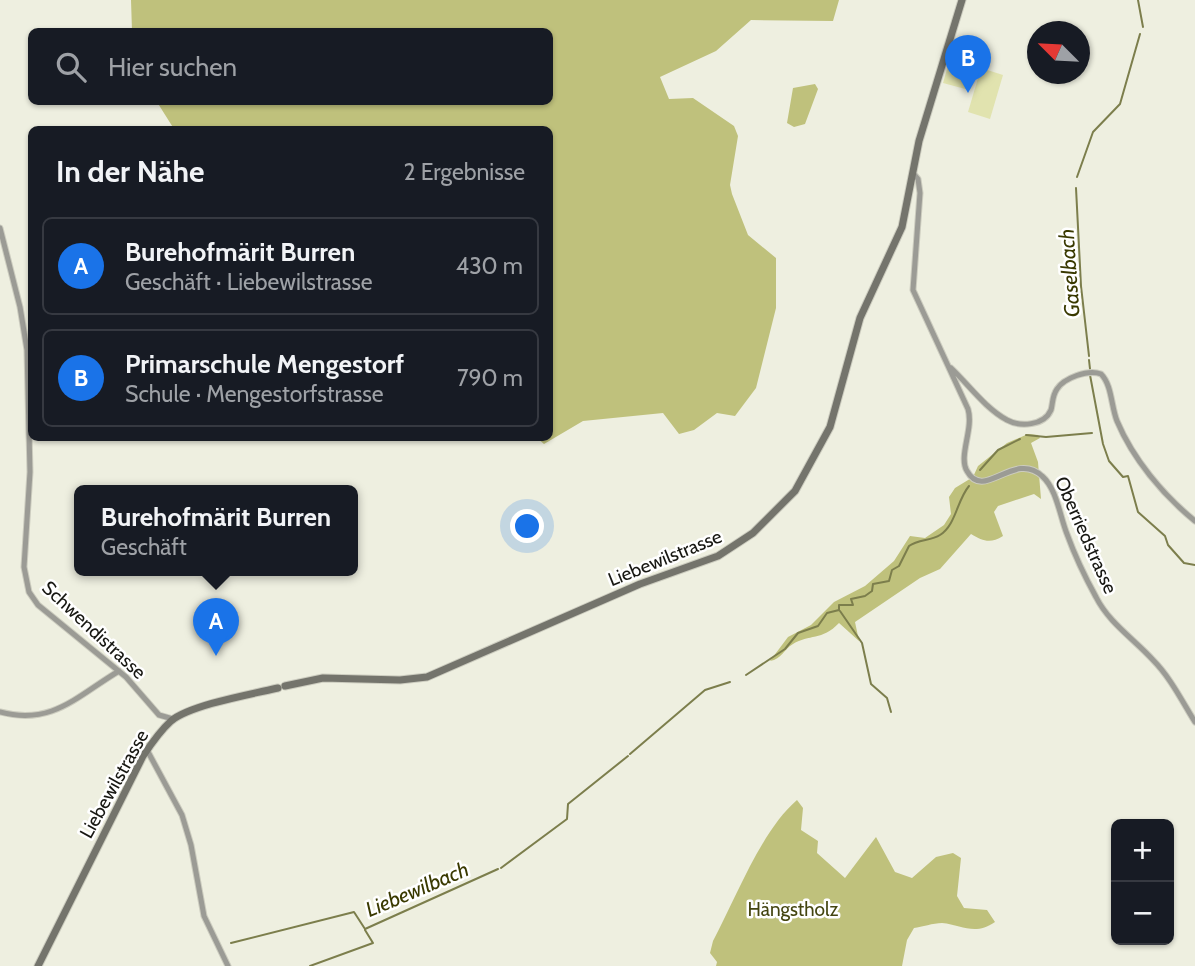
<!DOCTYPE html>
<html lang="de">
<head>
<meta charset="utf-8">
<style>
  body { margin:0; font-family:Cabin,sans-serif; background:#242831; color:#f1f3f6 }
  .controls { position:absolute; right:21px; bottom:21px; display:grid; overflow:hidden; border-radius:10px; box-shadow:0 2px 5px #0004 }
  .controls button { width:63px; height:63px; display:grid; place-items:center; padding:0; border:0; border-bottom:2px solid #363941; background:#171b24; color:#f1f3f6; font:35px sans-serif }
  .compass { position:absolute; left:1027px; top:21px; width:63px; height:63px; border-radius:50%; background:#171b24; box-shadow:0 2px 5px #0004; rotate:294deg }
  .you { position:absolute; left:528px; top:527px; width:24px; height:24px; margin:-18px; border:5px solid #fff; border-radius:50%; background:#1a73e8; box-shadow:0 0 0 10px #1a73e833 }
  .badge { display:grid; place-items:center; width:46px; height:46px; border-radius:50%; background:#1a73e8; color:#fff; font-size:23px; font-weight:700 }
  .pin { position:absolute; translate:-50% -58px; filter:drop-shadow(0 2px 4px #0008) }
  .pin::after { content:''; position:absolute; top:37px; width:24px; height:21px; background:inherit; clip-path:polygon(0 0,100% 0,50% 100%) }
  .popup { position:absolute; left:74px; top:485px; width:284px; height:91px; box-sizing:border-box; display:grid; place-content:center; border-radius:10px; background:#171b24; filter:drop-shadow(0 2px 5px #0005); font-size:23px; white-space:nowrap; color:#9ea1a6 }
  .popup b { font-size:26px; color:#f1f3f6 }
  .popup::after { content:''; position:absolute; left:50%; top:100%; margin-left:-14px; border:14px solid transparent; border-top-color:#171b24 }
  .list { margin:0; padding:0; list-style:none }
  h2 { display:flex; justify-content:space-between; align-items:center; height:91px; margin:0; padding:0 28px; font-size:30px }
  h2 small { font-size:23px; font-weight:400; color:#9ea1a6 }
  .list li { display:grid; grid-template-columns:46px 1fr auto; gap:21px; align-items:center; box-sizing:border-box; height:98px; margin:0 14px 14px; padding:0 14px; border:2px solid #363941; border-radius:10px }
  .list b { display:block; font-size:26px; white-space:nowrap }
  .list p { margin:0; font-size:23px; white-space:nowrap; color:#9ea1a6 }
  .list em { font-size:23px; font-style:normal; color:#9ea1a6 }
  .icon { flex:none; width:38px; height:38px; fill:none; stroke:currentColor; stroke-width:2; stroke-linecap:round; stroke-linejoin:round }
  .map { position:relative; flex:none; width:1195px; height:966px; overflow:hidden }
  .search { position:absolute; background:#171b24; box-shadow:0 2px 5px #0004; left:28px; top:28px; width:525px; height:77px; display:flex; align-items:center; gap:18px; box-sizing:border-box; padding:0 24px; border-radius:10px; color:#9ea1a6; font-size:26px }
  .panel { position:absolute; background:#171b24; box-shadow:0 2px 5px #0004; left:28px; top:126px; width:525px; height:315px; border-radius:10px }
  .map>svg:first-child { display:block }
  .green { fill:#e1e3af }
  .forest { fill:#bfc17c }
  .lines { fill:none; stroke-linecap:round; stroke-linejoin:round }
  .stream { stroke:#7c7e4c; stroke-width:2 }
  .street-casing { stroke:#ccccbf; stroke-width:7 }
  .secondary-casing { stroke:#ccccbf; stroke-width:9 }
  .street { stroke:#9b9b95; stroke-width:5 }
  .secondary { stroke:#74746c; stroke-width:7 }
  .labels { text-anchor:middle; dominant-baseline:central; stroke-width:5; stroke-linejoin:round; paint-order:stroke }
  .street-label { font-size:19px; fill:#171712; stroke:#fff }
  .park-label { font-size:19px; fill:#444510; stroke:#fff }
  .water-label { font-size:21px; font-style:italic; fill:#393900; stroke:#fff }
</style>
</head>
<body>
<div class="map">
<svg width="1195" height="966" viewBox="0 0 1195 966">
  <rect width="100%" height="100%" fill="#eeefe0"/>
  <!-- green -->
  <path class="green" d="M949,62L975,70L969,90L943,83Z
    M981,68L1003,75L990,119L968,112Z"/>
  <!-- forest -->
  <path class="forest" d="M131,0H839L833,21L751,20L716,51L660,77L669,99L693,98L734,126L738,136L730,185L732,194L748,235L776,258V308L756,388L735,416L717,413L694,430L679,434L663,413L583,421L544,444L537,438H550V130L174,129L157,102H550V32L132,31Z
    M815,84L818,89L805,124L794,127L787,123L793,88Z
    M1028,434L1038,435L1040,438L1031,443L1038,462L1041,499L1034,494L998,506L994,512L1003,536C990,544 983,541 971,534L940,569L920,578L855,622L859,641L839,623C822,641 809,634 793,644C783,650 782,659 770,661L788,637L811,625L834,602L865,586L894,561L910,536L925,538L944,525L951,514L949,497L955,488L973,477L978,466L1007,443Z
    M797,800L803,808L801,830L818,841L817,853L845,878L876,837L895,872L912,878L936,857L953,853L961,858L957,896L964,908L987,910L995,922C975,936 962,925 942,923C933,923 922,927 914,928L907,940L902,966H716L717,962L710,953L713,941C736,898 761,831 797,800Z"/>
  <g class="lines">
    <!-- stream -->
    <path class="stream" d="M1138,0L1143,27
      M1077,177L1093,132L1120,104L1140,34
      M1076,188L1081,286L1089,356
      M1089,360L1090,369
      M1090,375L1103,444L1109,461L1123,477L1128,476L1138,512L1165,536L1168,545L1184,563L1195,565
      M1026,435L1046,437L1092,433
      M980,470L998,450L1020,439
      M840,611L862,643L871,684L887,698L891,712
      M746,675L785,649L798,633L818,626L827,613L839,610V605H853L851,599L865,596L872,591L873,584L889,581L892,570L899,566L909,546C918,539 931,541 940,535C956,525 957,500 969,486
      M630,754L705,690L730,682
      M501,868L567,819L568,804L628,756
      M231,943L354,912L365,929L498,869
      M310,966L373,943L365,930"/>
    <defs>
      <path id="street" d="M913,173L918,179L920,193L913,290L968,409C974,429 958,456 967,471C984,502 1014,450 1042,476C1057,489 1060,517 1067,534C1075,556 1085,577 1096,597C1109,623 1134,639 1153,660C1170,677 1182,701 1195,722
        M0,228L20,307L27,350L30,472L24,567L29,592L38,605L126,677L159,715L173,719
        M951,368C969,385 985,408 1007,420C1020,427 1044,426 1051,410C1053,403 1052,396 1057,389C1064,378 1088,369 1101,374C1112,385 1111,406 1117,421C1133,459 1163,495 1195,521
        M0,712C52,726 77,696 119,671
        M147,750L182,815L191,845L204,916L228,966"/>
      <path id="secondary" d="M285,686L323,678L400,680L427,677L640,584L718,556L753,533L795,491L830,427L860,318L902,227L919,141L962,0
        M38,966L143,756C151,744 160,731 171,721C190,705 252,694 278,688"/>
    </defs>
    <!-- street casing -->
    <use href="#street" class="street-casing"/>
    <!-- secondary casing -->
    <use href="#secondary" class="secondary-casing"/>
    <!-- street -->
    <use href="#street" class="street"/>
    <!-- secondary -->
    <use href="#secondary" class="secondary"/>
  </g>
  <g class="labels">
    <!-- street labels -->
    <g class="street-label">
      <text transform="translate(1086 535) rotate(66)">Oberriedstrasse</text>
      <text transform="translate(665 558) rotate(-22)">Liebewilstrasse</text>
      <text transform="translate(94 630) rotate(43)">Schwendistrasse</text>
      <text transform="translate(114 784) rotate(-61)">Liebewilstrasse</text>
    </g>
    <!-- park labels -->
    <g class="park-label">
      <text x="793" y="909">Hängstholz</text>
    </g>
    <!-- water labels -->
    <g class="water-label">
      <text transform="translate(1069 273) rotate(-94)">Gaselbach</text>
      <text transform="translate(417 889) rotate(-23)">Liebewilbach</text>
    </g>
  </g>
</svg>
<div class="controls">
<button>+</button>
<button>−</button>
</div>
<svg class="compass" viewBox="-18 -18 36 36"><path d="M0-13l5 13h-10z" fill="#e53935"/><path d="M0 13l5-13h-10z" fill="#9ea1a6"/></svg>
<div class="you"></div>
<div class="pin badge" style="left:216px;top:656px">A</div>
<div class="popup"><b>Burehofmärit Burren</b>Geschäft</div>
<div class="pin badge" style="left:968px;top:93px">B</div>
<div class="search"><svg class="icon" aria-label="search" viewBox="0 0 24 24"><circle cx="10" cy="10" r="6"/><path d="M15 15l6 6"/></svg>Hier suchen</div>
<section class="panel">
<h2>In der Nähe<small>2 Ergebnisse</small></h2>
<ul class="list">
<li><span class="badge">A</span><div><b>Burehofmärit Burren</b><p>Geschäft · Liebewilstrasse</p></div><em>430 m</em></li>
<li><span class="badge">B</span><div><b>Primarschule Mengestorf</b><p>Schule · Mengestorfstrasse</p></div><em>790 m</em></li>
</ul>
</section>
</div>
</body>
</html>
